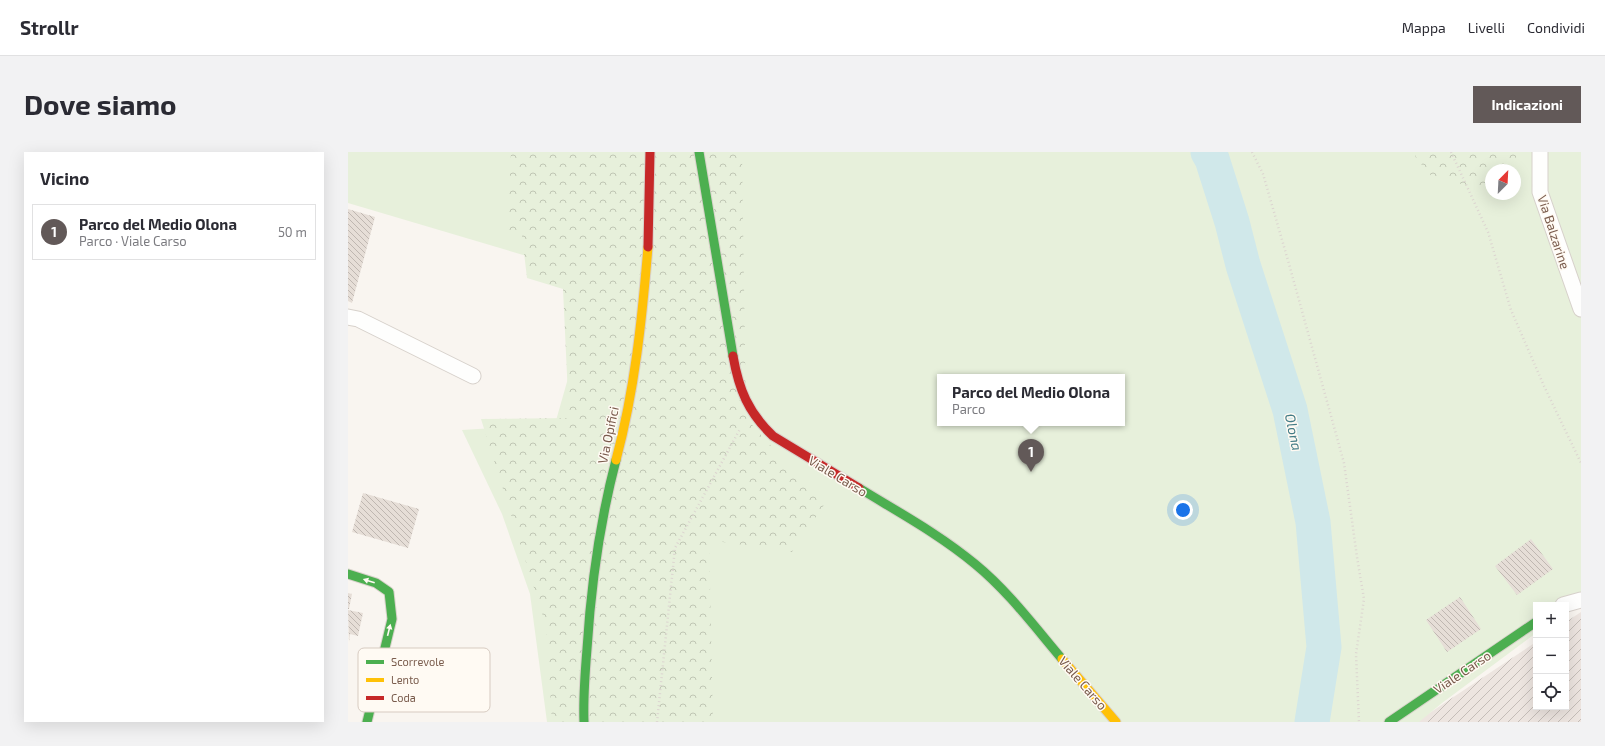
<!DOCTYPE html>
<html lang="it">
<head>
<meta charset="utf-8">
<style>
  body { margin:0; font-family:"Exo 2",sans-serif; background:#f2f2f3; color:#2b2b33 }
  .controls { position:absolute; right:12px; bottom:12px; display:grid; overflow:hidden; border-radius:0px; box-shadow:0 4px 16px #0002 }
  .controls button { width:36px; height:36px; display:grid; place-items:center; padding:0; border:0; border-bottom:1px solid #e1e1e2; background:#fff; color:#2b2b33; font:20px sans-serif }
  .compass { position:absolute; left:1137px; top:12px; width:36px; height:36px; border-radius:50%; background:#fff; box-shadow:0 4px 16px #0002; rotate:24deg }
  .you { position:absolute; left:835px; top:358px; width:14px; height:14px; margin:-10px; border:3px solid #fff; border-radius:50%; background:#1a73e8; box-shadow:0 0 0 6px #1a73e833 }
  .badge { display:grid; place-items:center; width:26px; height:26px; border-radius:50%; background:#625958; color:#fff; font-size:13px; font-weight:700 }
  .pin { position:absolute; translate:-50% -33px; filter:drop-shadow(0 1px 2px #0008) }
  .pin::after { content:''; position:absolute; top:21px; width:14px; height:12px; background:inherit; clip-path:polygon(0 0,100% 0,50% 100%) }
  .popup { position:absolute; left:589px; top:222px; width:188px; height:52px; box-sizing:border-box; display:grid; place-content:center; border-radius:0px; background:#fff; filter:drop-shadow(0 1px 3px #0005); font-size:13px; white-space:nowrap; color:#7c7c81 }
  .popup b { font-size:15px; color:#2b2b33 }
  .popup::after { content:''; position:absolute; left:50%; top:100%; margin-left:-8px; border:8px solid transparent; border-top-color:#fff }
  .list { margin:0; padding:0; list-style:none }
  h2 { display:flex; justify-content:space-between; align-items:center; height:52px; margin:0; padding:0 16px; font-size:17px }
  h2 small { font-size:13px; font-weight:400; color:#7c7c81 }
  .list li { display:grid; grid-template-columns:26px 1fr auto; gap:12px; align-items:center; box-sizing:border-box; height:56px; margin:0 8px 8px; padding:0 8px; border:1px solid #e1e1e2; border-radius:0px }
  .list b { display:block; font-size:15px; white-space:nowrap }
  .list p { margin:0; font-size:13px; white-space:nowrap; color:#7c7c81 }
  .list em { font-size:13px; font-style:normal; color:#7c7c81 }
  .icon { flex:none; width:22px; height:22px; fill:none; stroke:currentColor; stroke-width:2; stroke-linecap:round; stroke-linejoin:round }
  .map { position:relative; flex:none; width:1233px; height:570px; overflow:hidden; border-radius:0px }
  header { display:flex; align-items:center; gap:24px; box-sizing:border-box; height:56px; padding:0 20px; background:#fff; border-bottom:1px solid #e1e1e2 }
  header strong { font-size:19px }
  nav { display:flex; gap:22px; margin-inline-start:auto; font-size:14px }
  .intro { display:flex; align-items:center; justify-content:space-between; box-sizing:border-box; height:96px; padding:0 24px }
  h1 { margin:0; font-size:28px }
  .button { padding:10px 18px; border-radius:0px; background:#625958; color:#fff; font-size:14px; font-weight:700 }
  main { display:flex; gap:24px; padding:0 24px }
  aside { flex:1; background:#fff; border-radius:0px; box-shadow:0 4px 16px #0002 }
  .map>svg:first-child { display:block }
  .industrial { fill:url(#industrial-furrows) }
  .green { fill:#e7f0db; fill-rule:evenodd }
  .forest { fill:url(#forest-crowns) }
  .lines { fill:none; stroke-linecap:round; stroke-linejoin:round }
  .river { stroke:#d0e8ea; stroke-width:35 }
  .building { fill:url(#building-back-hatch) }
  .street-casing { stroke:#d7d1cb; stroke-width:17 }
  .fast-casing { stroke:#d9d2cb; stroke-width:11 }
  .slow-casing { stroke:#d9d2cb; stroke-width:11 }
  .jam-casing { stroke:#d9d2cb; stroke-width:11 }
  .path { stroke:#dcd5d0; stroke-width:2.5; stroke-dasharray:1 3; stroke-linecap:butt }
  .street { stroke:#fefefd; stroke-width:15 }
  .fast { stroke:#4caf50; stroke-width:9 }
  .slow { stroke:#ffc107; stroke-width:9 }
  .jam { stroke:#c62828; stroke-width:9 }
  .oneway { fill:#fffaf3 }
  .labels { text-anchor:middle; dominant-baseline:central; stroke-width:3; stroke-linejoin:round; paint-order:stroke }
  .street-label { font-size:13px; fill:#7a5c4d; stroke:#fffaf3 }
  .water-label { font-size:14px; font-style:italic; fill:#437c86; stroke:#fffaf3 }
  .key { fill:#fffaf3; stroke:#d7cbc1; stroke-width:1 }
  .key-label { font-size:11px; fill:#7a5c4d }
</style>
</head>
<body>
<header>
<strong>Strollr</strong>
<nav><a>Mappa</a><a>Livelli</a><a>Condividi</a></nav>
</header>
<div class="intro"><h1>Dove siamo</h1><a class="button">Indicazioni</a></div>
<main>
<aside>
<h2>Vicino<small></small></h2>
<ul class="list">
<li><span class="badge">1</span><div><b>Parco del Medio Olona</b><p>Parco · Viale Carso</p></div><em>50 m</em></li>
</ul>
</aside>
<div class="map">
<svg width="1233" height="570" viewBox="0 0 1233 570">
  <defs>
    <pattern id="industrial-furrows" width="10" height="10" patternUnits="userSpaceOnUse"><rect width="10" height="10" fill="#ede5e0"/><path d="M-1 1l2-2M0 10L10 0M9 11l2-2" fill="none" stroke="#c5bdb8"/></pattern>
    <pattern id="forest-crowns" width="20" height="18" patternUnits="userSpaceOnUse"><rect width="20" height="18" fill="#e7f0db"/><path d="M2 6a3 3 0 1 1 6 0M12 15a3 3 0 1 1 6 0" fill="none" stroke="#c0c6b4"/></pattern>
    <pattern id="building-back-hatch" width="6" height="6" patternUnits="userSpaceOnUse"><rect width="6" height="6" fill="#e6ded7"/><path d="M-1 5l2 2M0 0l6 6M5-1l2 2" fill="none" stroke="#bfb7b1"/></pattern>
  </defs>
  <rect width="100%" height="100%" fill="#f9f5f0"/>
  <!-- industrial -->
  <path class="industrial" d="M1233,460V570H1068L1188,490V555H1218V470Z"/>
  <!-- green -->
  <path class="green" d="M0,0H1233V448L1218,453H1188V481L1094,551L1071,570H199L182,442L154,362L114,278L207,272L240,156L202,111L0,51ZM1143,18H1167V42H1143ZM592,225H774V271H592Z"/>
  <!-- forest -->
  <path class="forest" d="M163,0H394L398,266L476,353L444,400L361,388L365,570H204L198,474L133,267L221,266L215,137L179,126L174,84L159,85Z
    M1066,0H1170L1164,18H1143V34L1136,36L1086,27L1068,6Z"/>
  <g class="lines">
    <!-- river -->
    <path class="river" d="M860,0L864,7L884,70L895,113L942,258L965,370L976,495L964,570"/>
  </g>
  <!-- building -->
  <path class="building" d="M0,57L27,65L4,151L0,149Z
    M15,341L71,357L60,396L4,380Z
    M1183,387L1205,417L1169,443L1147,414Z
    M0,441L4,442L1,457H0Z
    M1112,445L1133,477L1099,500L1078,468Z
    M0,458L15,461L10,484L2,482L1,490Z"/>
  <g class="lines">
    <defs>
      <path id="street" d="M1192,0V40L1233,157
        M0,165L10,167L125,224
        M1215,453L1233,448"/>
      <path id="fast" d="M351,0L385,204
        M511,336C550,360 591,382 627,412C660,439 686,474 714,507
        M0,422L28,431L41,440L44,467L19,570
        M236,570C235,546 237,521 239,497C243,433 252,369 268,308
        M1041,570L1188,470"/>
      <path id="slow" d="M268,308C287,237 294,167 300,95
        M714,507L768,570"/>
      <path id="jam" d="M300,95L302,0
        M385,204C391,238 400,260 425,284L511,336"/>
    </defs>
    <!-- street casing -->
    <use href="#street" class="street-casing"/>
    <!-- fast casing -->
    <use href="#fast" class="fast-casing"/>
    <!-- slow casing -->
    <use href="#slow" class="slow-casing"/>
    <!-- jam casing -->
    <use href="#jam" class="jam-casing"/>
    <!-- path -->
    <path class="path" d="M904,0L915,22L941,112L996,311L1009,405L1016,447L1008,502L1011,570
      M1103,0L1140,80L1163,158L1196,234L1233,311
      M309,570L327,396L392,277"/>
    <!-- street -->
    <use href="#street" class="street"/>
    <!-- fast -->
    <use href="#fast" class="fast"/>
    <!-- slow -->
    <use href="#slow" class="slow"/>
    <!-- jam -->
    <use href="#jam" class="jam"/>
  </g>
  <!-- one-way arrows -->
  <defs><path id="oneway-solid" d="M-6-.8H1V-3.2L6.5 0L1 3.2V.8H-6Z"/></defs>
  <g class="oneway">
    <use href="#oneway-solid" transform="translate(21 429) rotate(-162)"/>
    <use href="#oneway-solid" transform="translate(41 478) rotate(-76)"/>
  </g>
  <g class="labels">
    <!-- street labels -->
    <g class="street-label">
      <text transform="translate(1206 80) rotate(72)">Via Balzarine</text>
      <text transform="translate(260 283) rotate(-78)">Via Opifici</text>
      <text transform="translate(490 324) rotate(31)">Viale Carso</text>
      <text transform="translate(1114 520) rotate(-34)">Viale Carso</text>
      <text transform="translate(735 531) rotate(49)">Viale Carso</text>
    </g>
    <!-- water labels -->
    <g class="water-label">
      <text transform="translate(946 280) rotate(78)">Olona</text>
    </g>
  </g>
  <!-- legend -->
  <rect x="10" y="496" width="132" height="64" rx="6" class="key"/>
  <rect x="18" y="508" width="18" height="4" fill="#4caf50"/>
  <rect x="18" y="526" width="18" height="4" fill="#ffc107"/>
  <rect x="18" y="544" width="18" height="4" fill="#c62828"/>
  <g class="key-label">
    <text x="43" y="514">Scorrevole</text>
    <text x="43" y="532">Lento</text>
    <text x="43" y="550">Coda</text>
  </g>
</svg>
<div class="controls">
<button>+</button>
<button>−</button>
<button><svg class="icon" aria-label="locate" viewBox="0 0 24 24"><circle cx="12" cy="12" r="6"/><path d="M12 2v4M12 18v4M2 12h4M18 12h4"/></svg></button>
</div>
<svg class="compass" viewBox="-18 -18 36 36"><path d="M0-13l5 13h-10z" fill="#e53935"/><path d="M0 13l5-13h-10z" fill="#7c7c81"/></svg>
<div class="you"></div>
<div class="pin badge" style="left:683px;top:320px">1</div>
<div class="popup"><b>Parco del Medio Olona</b>Parco</div>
</div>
</main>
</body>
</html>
